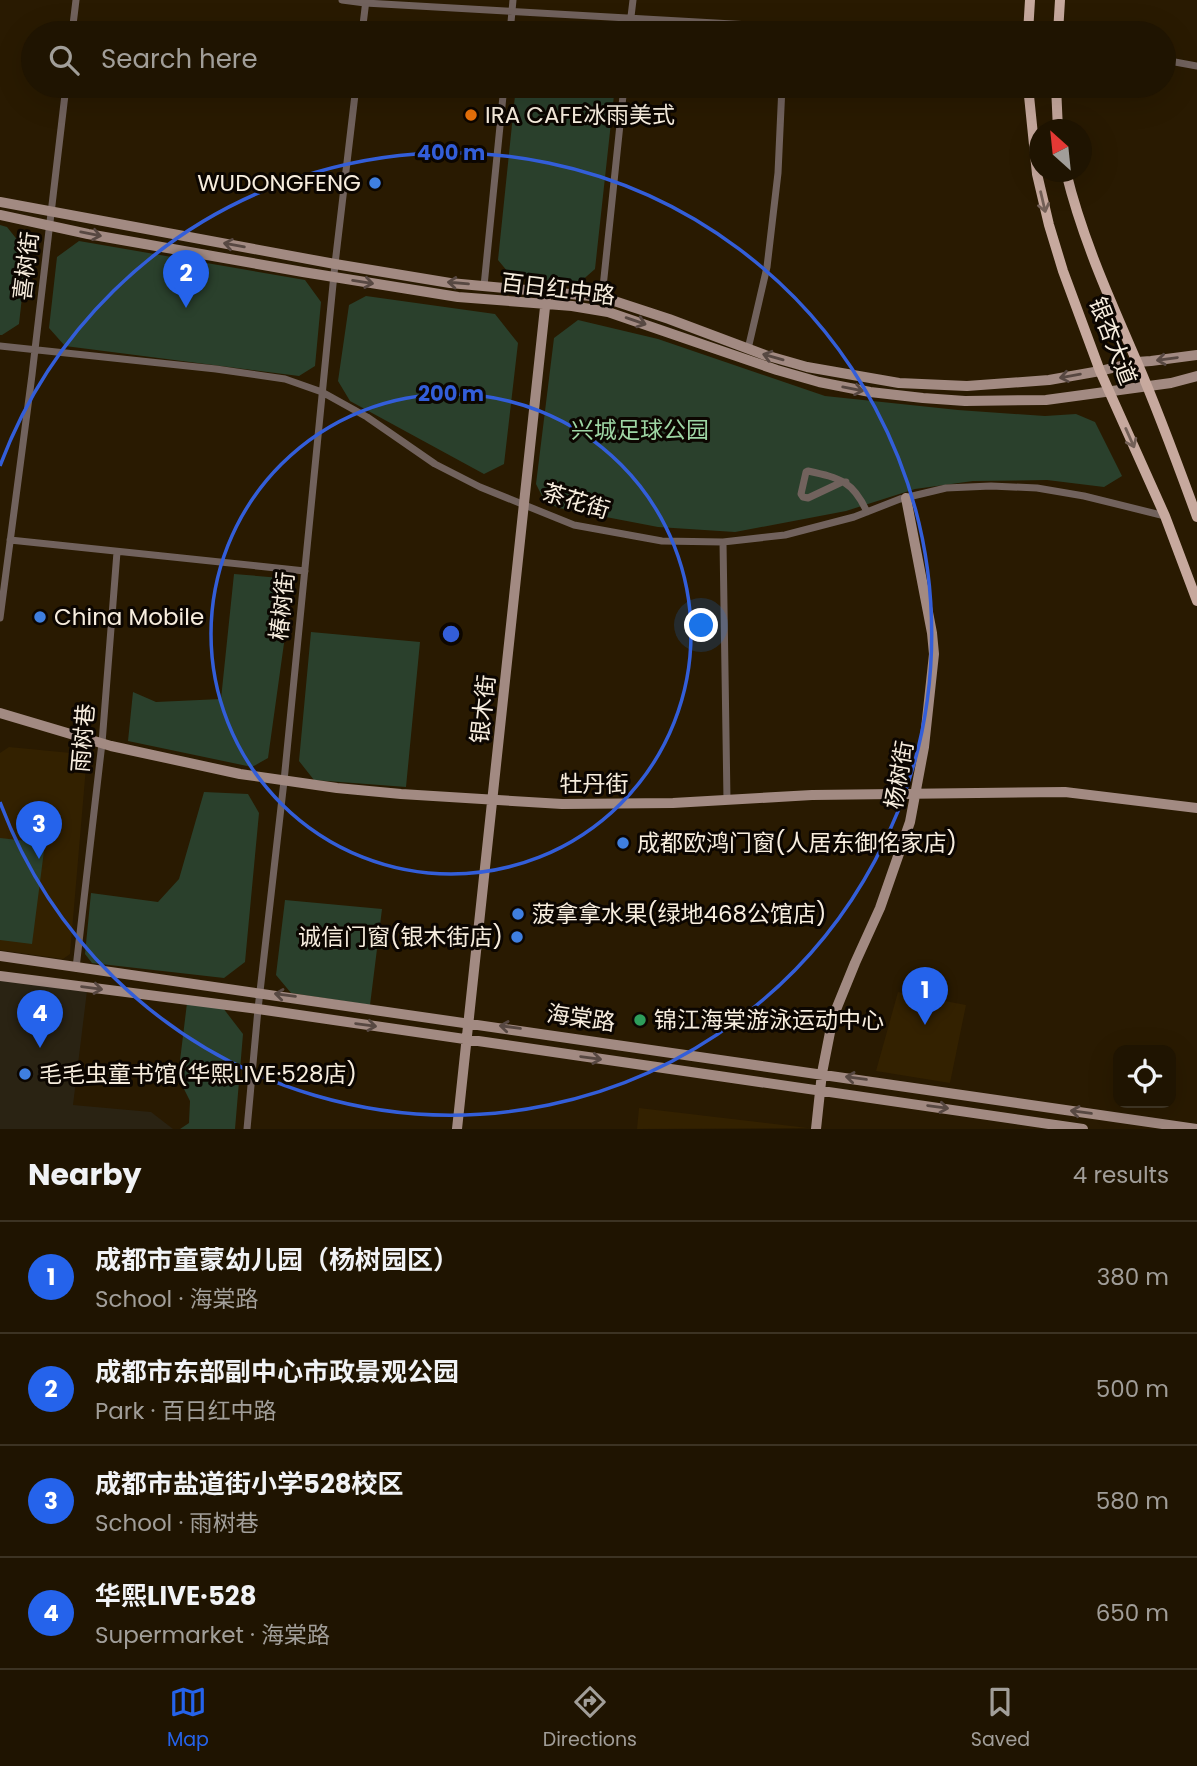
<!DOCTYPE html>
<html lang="en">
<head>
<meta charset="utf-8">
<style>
  body { margin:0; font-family:Poppins,"Noto Sans SC",sans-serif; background:#271d0b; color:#f1f3f6 }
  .controls { position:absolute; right:21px; bottom:21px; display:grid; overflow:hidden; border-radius:14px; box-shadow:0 7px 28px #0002 }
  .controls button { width:63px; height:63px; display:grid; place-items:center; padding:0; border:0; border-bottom:2px solid #3c3323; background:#1f1401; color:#f1f3f6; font:35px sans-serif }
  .compass { position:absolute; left:1029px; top:119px; width:63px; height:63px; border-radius:50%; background:#1f1401; box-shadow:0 7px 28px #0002; rotate:333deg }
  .you { position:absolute; left:702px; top:626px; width:24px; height:24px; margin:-18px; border:5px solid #fff; border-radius:50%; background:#1a73e8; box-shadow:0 0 0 10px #1a73e833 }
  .badge { display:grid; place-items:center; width:46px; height:46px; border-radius:50%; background:#2563eb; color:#fff; font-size:23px; font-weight:700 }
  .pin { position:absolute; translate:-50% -58px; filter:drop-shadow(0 2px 4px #0008) }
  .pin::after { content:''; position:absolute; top:37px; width:24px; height:21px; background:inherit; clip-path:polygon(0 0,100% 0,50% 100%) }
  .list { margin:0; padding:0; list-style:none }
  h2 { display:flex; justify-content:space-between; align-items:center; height:91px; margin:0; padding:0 28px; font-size:30px }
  h2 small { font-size:23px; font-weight:400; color:#a19e99 }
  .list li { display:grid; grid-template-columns:46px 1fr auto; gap:21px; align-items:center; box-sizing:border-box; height:112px; padding:0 28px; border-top:2px solid #3c3323 }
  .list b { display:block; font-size:26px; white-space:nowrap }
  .list p { margin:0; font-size:23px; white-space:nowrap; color:#a19e99 }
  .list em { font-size:23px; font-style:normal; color:#a19e99 }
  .icon { flex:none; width:38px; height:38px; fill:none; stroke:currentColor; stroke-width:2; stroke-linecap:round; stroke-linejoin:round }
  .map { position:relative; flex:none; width:1197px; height:1129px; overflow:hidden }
  .search { position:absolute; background:#1f1401; box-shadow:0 7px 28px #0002; left:21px; right:21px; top:21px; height:77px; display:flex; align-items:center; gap:18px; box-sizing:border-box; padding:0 24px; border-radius:38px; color:#a19e99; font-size:26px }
  .sheet { height:539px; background:#1f1401 }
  nav { display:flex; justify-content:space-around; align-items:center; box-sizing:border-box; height:98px; border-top:2px solid #3c3323; background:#1f1401; font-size:19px; color:#a19e99 }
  nav a { display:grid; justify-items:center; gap:4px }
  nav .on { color:#2563eb }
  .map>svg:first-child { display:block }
  .commercial { fill:#2a2313 }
  .built { fill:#332100 }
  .green { fill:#2a402c }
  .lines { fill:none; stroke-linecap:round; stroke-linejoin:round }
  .street { stroke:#71625d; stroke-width:7 }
  .secondary { stroke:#a28a82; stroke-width:10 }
  .primary { stroke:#c7a99e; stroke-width:10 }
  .oneway { stroke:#736057 }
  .oneway2 { stroke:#574842 }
  .ring { fill:none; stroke:#335ed9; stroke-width:3.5 }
  .food-dot { fill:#e8710a; stroke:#0c0601; stroke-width:2.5 }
  .shop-dot { fill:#3f7fe0; stroke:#0c0601; stroke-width:2.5 }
  .leisure-dot { fill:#2e9e5b; stroke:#0c0601; stroke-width:2.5 }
  .labels { text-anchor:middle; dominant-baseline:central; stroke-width:6; stroke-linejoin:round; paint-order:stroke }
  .poi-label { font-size:23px; fill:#f7edde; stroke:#0c0601; text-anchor:start }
  .street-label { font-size:23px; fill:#f7edde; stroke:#0c0601 }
  .park-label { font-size:23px; fill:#9ed6a4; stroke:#0c0601 }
  .centre { fill:#335ed9; stroke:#0c0601; stroke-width:3.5 }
  .ring-label { font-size:21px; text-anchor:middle; font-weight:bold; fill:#335ed9; stroke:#0c0601; stroke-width:6; stroke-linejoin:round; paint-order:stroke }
</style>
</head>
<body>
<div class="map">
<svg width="1197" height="1129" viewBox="0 0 1197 1129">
  <rect width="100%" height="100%" fill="#291a01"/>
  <!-- commercial -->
  <path class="commercial" d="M0,980L87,991L73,1105L151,1112L173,1129H0Z"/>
  <!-- built -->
  <path class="built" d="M9,747L71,753L86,767L70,954L63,959L0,950V753Z
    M898,992L966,1005L950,1083L876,1071Z
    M639,1108L808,1128L637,1129Z"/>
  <!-- green -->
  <path class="green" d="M532,26L609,29L613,33H523Z
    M516,86H615L595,269L579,283L512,277L498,260Z
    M0,225L7,227L27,252L19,324L2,335H0Z
    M79,241L305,280L321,302L315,366L299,376L65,346L49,328L57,257Z
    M366,296L495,314L518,343L504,464L484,474L350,401L338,381L349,305Z
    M578,320L658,339L825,396L958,410L1045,416L1076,414L1095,422L1122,476L1104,487L1047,480L973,481L915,489L846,511L735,532L658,527L559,508L545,502L536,484L554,338Z
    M234,574L281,578L291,593L268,758L252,767L128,741L133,692L156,702L221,699Z
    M311,632L420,642L406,787L314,780L299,761Z
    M204,792L248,794L259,813L245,962L224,978L92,963L85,954L91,893L158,902L179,879Z
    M0,838L45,843L32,944L0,940Z
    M285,900L382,909L370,1005L291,993L276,975Z
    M187,1003L223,1008L243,1034L235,1129H180L189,1123L190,1101L178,1077Z"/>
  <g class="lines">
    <!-- street -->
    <path class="street" d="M342,0L365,3L890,33
      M72,33L76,0
      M362,33L366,0
      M510,33L513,0
      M629,33L633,0
      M1164,60L1197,66
      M484,286L504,86
      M602,297L624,86
      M0,346L216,369L285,379L322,392L367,417L435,464L480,487L574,525L662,541L723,542L785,535L854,517L900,499L946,488L991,486L1037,488L1084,496L1165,516
      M748,349L767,267L778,173L782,86
      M846,482H842L808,498L803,497L801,494L806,472L808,471C840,478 853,481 867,512
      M10,540L305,571
      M723,542L727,800
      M0,618L32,375L66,86
      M76,968L102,743L117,552
      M247,1129L258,1009L284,781L335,264L356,86"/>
    <!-- secondary -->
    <path class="secondary" d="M0,202L335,264L450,283L602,297L669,319L765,355L807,367L899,383L967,386L1049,380L1100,371L1137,362L1151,361L1197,355
      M0,215L88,234L303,272L458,297L572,306L608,312L777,370L819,382L870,392L923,398L965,401L1046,400L1171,383L1197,376
      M0,713L111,746L240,774L337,788L401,794L562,804L673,803L812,795L1065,792L1197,808
      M0,956C399,1011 798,1069 1197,1129
      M0,976L258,1009L1083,1129
      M457,1129L546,298
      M816,1129L822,1073L833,1017L855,963L880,908L910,822L924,747L934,654L932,633L906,498"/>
    <!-- primary -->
    <path class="primary" d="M1028,33L1030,0
      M1058,33L1060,0
      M1028,86L1037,174L1049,225L1063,271L1100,371L1165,516L1197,601
      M1056,86L1058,130
      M1066,172C1082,238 1110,300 1137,362C1159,413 1178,465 1197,517"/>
  </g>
  <!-- one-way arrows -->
  <defs><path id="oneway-shaft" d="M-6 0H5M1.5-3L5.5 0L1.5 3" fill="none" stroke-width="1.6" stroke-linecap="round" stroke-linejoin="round" transform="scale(1.75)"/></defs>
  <g class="oneway">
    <use href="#oneway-shaft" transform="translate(1043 202) rotate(77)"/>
    <use href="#oneway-shaft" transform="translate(1130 438) rotate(66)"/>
  </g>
  <g class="oneway2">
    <use href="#oneway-shaft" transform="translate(91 234) rotate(11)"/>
    <use href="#oneway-shaft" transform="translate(234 245) rotate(-170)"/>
    <use href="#oneway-shaft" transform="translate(363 282) rotate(9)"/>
    <use href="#oneway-shaft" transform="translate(458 283) rotate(-175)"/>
    <use href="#oneway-shaft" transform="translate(636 321) rotate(19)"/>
    <use href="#oneway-shaft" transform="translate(773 357) rotate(-164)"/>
    <use href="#oneway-shaft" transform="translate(1167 359) rotate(172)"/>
    <use href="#oneway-shaft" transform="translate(1070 376) rotate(170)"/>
    <use href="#oneway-shaft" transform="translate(853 389) rotate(11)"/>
    <use href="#oneway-shaft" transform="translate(92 988) rotate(7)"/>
    <use href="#oneway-shaft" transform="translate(285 995) rotate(-173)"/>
    <use href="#oneway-shaft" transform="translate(366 1025) rotate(8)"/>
    <use href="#oneway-shaft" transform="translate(510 1027) rotate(-172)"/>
    <use href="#oneway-shaft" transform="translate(591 1058) rotate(8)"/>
    <use href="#oneway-shaft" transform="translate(856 1078) rotate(-172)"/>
    <use href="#oneway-shaft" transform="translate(938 1107) rotate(8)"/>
    <use href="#oneway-shaft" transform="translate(1081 1112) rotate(-172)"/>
  </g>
  <!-- distance rings -->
  <g class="ring">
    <circle cx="451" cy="634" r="240"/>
    <path d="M0 466A481 481 0 1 1 0 802"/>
  </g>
  <!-- markers -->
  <circle class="food-dot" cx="471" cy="115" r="7"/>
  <g class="shop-dot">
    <circle cx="375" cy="183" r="7"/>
    <circle cx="40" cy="617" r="7"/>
    <circle cx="623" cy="843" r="7"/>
    <circle cx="518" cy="914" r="7"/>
    <circle cx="517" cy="937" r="7"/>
    <circle cx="25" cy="1074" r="7"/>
  </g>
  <circle class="leisure-dot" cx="640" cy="1020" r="7"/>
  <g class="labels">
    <!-- poi labels -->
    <g class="poi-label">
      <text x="485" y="115">IRA CAFE冰雨美式</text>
      <text x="361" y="183" text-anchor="end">WUDONGFENG</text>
      <text x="54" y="617">China Mobile</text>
      <text x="637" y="843">成都欧鸿门窗(人居东御佲家店)</text>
      <text x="532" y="914">菠拿拿水果(绿地468公馆店)</text>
      <text x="503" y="937" text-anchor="end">诚信门窗(银木街店)</text>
      <text x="654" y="1020">锦江海棠游泳运动中心</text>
      <text x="39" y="1074">毛毛虫童书馆(华熙LIVE·528店)</text>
    </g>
    <!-- street labels -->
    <g class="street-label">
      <text transform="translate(26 266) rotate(-83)">喜树街</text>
      <text transform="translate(558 289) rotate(7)">百日红中路</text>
      <text transform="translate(1113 341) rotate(69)">银杏大道</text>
      <text transform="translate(576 501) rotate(17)">茶花街</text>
      <text transform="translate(282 606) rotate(-84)">椿树街</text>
      <text transform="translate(483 709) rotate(-84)">银木街</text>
      <text transform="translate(83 738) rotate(-85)">雨树巷</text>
      <text transform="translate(899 775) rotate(-80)">杨树街</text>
      <text x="594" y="784">牡丹街</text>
      <text transform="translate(581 1018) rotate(8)">海棠路</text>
    </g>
    <!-- park labels -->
    <g class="park-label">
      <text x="640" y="430">兴城足球公园</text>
    </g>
  </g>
  <circle cx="451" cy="634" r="10" class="centre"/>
  <g class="ring-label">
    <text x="451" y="160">400 m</text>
    <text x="451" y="401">200 m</text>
  </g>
</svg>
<div class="controls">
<button><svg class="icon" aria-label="locate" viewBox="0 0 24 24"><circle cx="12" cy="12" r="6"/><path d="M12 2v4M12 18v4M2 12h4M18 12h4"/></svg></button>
</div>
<svg class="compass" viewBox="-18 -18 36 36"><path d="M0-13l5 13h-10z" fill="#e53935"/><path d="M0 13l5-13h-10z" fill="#a19e99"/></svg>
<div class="you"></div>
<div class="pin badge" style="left:925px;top:1025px">1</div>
<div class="pin badge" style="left:186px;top:308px">2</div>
<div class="pin badge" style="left:39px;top:859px">3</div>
<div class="pin badge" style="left:40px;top:1048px">4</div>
<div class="search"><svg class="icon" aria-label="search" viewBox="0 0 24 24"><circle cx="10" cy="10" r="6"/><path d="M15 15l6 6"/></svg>Search here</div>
</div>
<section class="sheet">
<h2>Nearby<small>4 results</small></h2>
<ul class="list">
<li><span class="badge">1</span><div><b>成都市童蒙幼儿园（杨树园区）</b><p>School · 海棠路</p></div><em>380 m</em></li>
<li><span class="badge">2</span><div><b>成都市东部副中心市政景观公园</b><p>Park · 百日红中路</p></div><em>500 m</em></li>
<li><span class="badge">3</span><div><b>成都市盐道街小学528校区</b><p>School · 雨树巷</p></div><em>580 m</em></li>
<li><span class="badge">4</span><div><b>华熙LIVE·528</b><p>Supermarket · 海棠路</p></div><em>650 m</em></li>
</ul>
</section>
<nav>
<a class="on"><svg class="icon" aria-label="map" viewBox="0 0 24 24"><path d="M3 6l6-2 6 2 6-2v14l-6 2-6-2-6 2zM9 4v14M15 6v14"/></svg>Map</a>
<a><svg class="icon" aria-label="directions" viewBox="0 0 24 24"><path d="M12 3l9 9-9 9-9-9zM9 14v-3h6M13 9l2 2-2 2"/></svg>Directions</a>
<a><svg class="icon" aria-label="saved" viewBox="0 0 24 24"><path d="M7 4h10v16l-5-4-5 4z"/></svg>Saved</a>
</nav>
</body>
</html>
